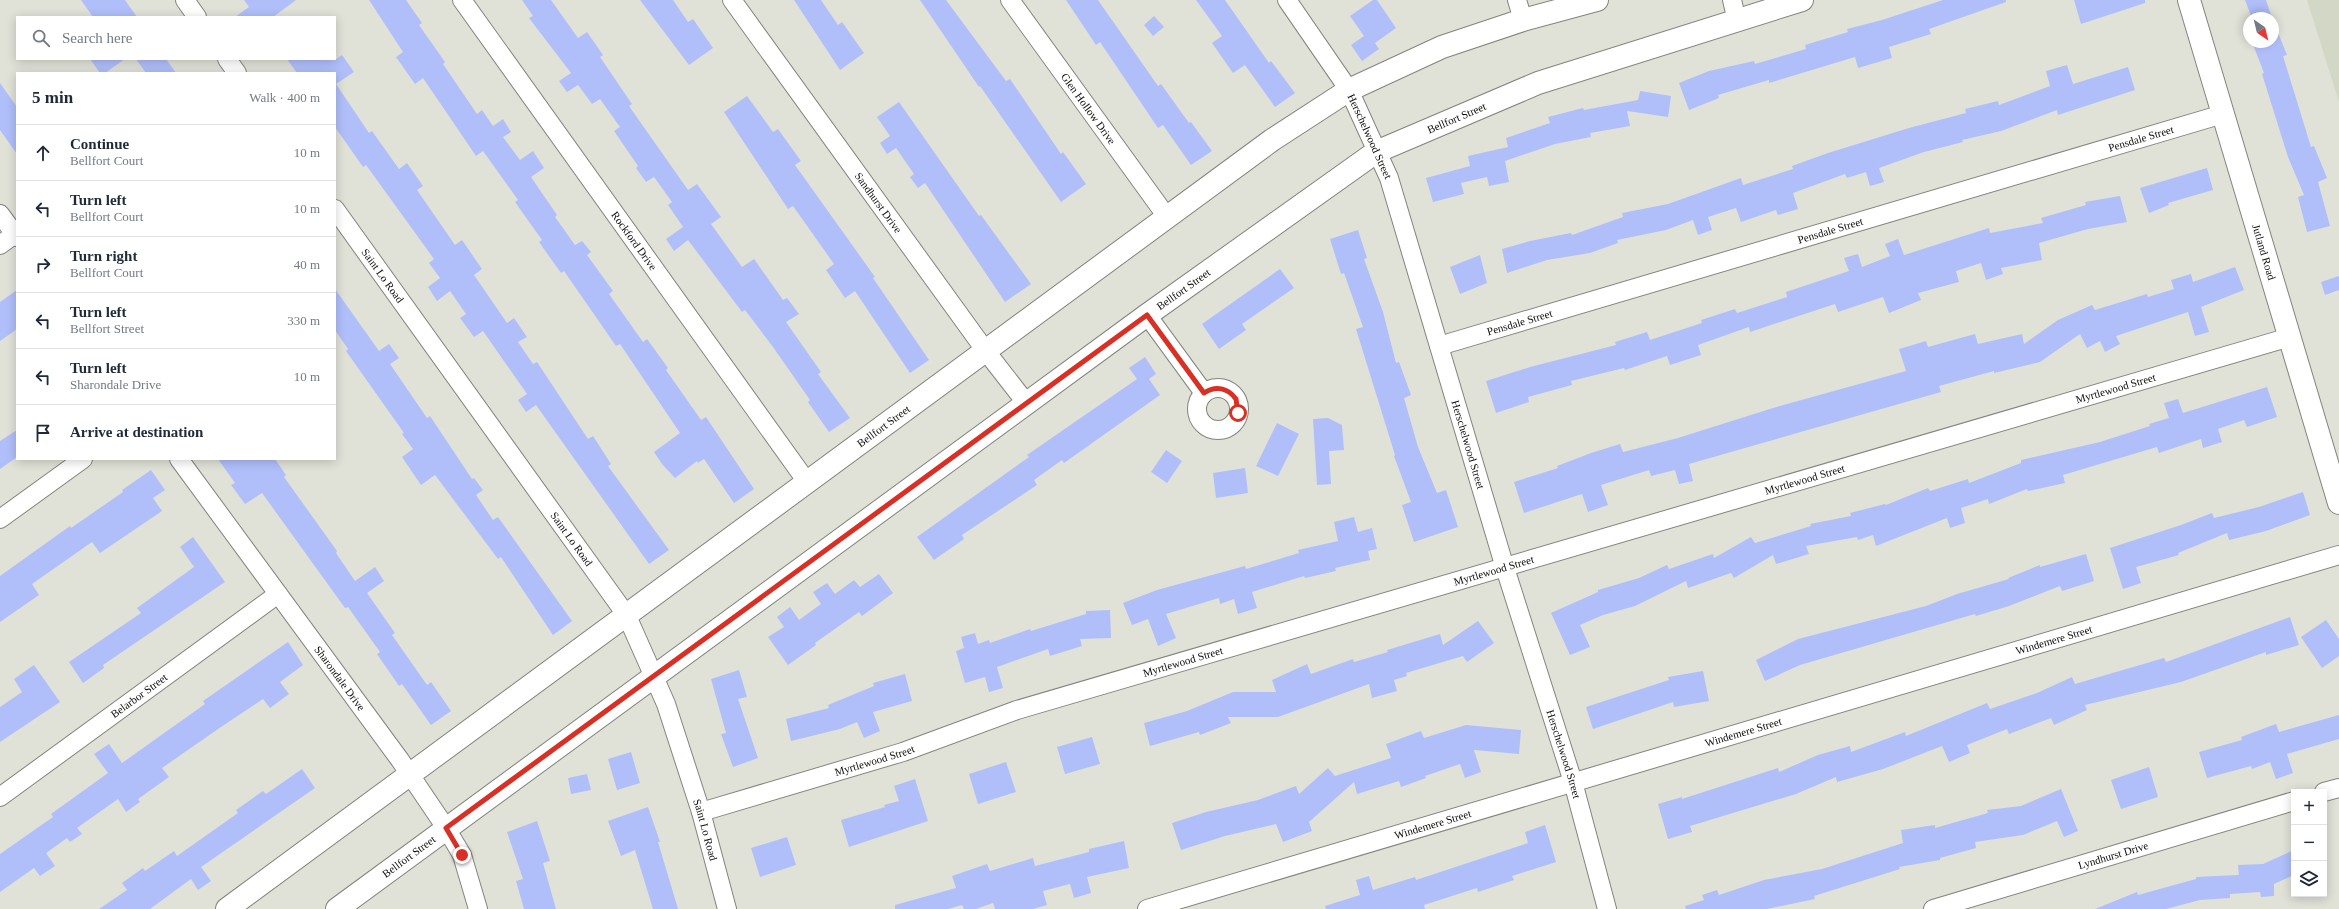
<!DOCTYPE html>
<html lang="en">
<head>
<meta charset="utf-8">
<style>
  body { margin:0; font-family:Georgia,serif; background:#f2f2f3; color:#1f2937 }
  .controls { position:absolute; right:12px; bottom:12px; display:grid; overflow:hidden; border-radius:0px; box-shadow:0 2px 10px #0003 }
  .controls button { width:36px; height:36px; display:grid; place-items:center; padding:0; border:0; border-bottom:1px solid #e0e1e3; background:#fff; color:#1f2937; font:20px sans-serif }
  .compass { position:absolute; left:2243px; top:12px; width:36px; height:36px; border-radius:50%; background:#fff; box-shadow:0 2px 10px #0003; rotate:145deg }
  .stop { position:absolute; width:12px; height:12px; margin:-9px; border:3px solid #d93025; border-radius:50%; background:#fff }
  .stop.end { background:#d93025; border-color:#fff; box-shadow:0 1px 4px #0008 }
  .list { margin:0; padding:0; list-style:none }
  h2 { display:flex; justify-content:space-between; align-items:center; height:52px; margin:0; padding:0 16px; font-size:17px }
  h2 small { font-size:13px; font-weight:400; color:#747a83 }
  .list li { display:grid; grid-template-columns:26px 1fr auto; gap:12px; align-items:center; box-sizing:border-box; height:56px; padding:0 16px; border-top:1px solid #e0e1e3 }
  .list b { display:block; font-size:15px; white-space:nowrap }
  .list p { margin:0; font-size:13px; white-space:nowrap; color:#747a83 }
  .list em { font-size:13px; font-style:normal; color:#747a83 }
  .icon { flex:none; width:22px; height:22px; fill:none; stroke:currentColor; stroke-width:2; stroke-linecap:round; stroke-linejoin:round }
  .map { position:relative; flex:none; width:2339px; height:909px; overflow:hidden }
  .search { position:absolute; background:#fff; box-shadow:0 2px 10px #0003; left:16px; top:16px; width:320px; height:44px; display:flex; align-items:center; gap:10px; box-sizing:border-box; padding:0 14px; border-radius:0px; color:#747a83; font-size:15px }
  .panel { position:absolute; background:#fff; box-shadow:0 2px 10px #0003; left:16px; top:72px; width:320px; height:388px; border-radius:0px }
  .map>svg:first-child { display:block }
  .built { fill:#d3d7c6 }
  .building { fill:#b0bffa }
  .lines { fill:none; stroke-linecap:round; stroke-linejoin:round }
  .minor-casing { stroke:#82857b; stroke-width:20 }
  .tertiary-casing { stroke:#82857b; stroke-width:24 }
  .secondary-casing { stroke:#82857b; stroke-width:24 }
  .minor { stroke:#fff; stroke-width:18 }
  .tertiary { stroke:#fff; stroke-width:22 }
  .secondary { stroke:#fff; stroke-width:22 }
  .route { stroke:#d93025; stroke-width:5 }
  .labels { text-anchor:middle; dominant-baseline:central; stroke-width:3.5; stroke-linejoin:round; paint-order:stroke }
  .street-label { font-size:11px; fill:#0d0d0a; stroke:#edefe5 }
</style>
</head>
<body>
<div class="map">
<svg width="2339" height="909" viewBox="0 0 2339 909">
  <rect width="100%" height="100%" fill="#e0e2d8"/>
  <!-- built -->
  <path class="built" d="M2307,0H2339V102Z"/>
  <!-- building -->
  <path class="building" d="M81,0H125L137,17H93Z
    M244,0H296L273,17H235L249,7Z
    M369,0H406L422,23L419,25L445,62L443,64L477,114L482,110L493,126L503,119L511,132L503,137L520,160L533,151L544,168L531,177L557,215L555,217L575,245L582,241L591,252L587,255L613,291L609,294L643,342L647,339L668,368L666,370L701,420L706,417L754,489L734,503L704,459L698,463L697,461L675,478L662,464L654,452L680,433L620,344L616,346L564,271L561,273L539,242L542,240L515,202L518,200L483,151L476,156L423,78L415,84L396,57L403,52Z
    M522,0H551L578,38L587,32L603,55L600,57L632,104L629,106L688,190L697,184L721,217L711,224L742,267L754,259L783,300L787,298L799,314L786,322L821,372L818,374L850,418L829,432L808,402L810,400L773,347L745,310L742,312L688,240L674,251L666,239L683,227L668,205L672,202L654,177L646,182L636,168L638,166L614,131L620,127L600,99L592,104L578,85L567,92L559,81L571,73L529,18L533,16Z
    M640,0H673L688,22L693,19L713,48L689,65Z
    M794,0H821L838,25L842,22L864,53L840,70Z
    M920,0H946L1006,81L1010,79L1061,154L1063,152L1086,184L1061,202L980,86L979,87Z
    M1066,0H1098L1158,86L1161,84L1189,123L1191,122L1212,151L1191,165L1163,125L1158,128L1100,42L1096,45Z
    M1196,0H1225L1269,63L1271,61L1295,93L1275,107L1245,65L1233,73L1212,43L1222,36Z
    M1373,0H1377L1396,28L1375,43L1379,49L1362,61L1351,45L1364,36L1350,16Z
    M1943,0H2006V2L1929,29L1931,34L1889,47L1892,58L1858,68L1855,57L1769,83V80L1718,95L1719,98L1689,110L1679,83L1709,71L1754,61L1755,64L1806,49L1805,45L1848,32L1847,29L1882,20Z
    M2074,0H2145V3L2081,24Z
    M2245,0H2266L2272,18H2252Z
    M1154,16L1164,27L1153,36L1144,25Z
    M2273,20L2287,55L2283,56L2311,147L2314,146L2327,178L2318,182L2330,226L2307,232L2298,197L2304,195L2288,157L2262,74L2264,73L2252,42H2273Z
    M342,55L354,72L336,84L369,133L372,131L399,169L407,163L423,186L417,190L455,245L462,240L482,269L474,275L507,323L514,318L527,337L518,342L533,364L537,362L588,439L593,436L611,464L608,466L669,550L649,564L536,405L526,412L518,400L527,394L483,331L474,337L460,318L466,314L450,291L437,301L428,287L440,278L429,263L434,259L366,165L363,167L335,127V73H297L287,59H336Z
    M90,59H125L105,73H100Z
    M136,59H166L176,73H146Z
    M2067,65L2073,84L2128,67L2135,90L2058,115L2057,110L2001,131L1962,140L1963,142L1924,152L1879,168L1884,182L1870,186L1866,172L1847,178L1845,174L1793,193L1798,209L1778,215L1776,210L1741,222L1736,208L1708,217L1712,230L1698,235L1693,220L1666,230L1617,240L1618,243L1590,253L1547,260L1507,273L1502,249L1530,241L1571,233L1572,235L1623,217L1622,213L1668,204L1741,178L1743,185L1793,169L1792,166L1828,153L1909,128L1966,113L1965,109L1998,101L1999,105L2050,86L2046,71Z
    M0,83L17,107V154L0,130Z
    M1640,91L1671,96L1668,117L1627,111L1630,126L1590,133L1591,137L1555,144L1505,161L1509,182L1489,186L1487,177L1461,183L1464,194L1433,202L1426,178L1470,166L1468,156L1508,147L1506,138L1550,123L1548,117L1583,108L1584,110L1638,100Z
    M747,96L773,132L778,129L801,161L795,165L875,277L873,278L929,360L910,373L855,291L845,298L826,270L834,264L793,206L788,209L724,112Z
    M899,102L979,216L981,215L1031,284L1005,302L925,183L918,188L910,177L914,174L896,148L887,154L880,143L890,136L877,117Z
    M2207,168L2213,190L2168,203L2169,205L2149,213L2140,188Z
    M2120,196L2127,222L2088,229L2039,243L2042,260L2001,268L2003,274L1986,280L1981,263L1956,271L1959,282L1918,293L1921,300L1889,313L1883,297L1838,312L1835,304L1750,332L1749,327L1698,345L1701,355L1670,365L1667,356L1625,370L1624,368L1571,381L1572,385L1528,397L1529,402L1496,413L1486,381L1530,367L1616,345L1615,342L1647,332L1650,340L1702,323L1701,320L1735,309L1737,313L1787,297L1786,292L1849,271L1844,258L1858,254L1862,267L1890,256L1885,244L1898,239L1904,255L1989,228L1990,233L2043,223L2041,218L2086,205L2085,202Z
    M1358,230L1367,258L1364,259L1383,312L1396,363L1399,362L1411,395L1404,398L1418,447L1437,493L1446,490L1458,527L1414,542L1402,505L1411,502L1394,456L1395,455L1356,329L1363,327L1344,273L1341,274L1330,239Z
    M1480,255L1487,283L1460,294L1450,267Z
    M2235,267L2244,290L2201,307L2209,332L2195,336L2188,312L2116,336L2120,344L2105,352L2100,341L2087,348L2080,334L2040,362L1994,373V371L1939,386L1941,392L1689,464L1693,481L1679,484L1675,470L1651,476L1649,470L1601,485L1608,505L1588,512L1582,494L1524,513L1514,482L1558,468L1557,466L1591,453L1620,444L1623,452L1678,438L1773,408L1906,371L1899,349L1926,341L1928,347L1975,334L1978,344L2022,334L2024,344L2058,320L2092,305L2095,310L2147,294L2148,297L2174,289L2171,280L2191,274L2193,282Z
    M1280,269L1294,288L1242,324L1246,330L1219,349L1202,324Z
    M2339,276V290L2325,295L2321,282Z
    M335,289L379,351L389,344L399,358L390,364L427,418L430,416L472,479L474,478L483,490L476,495L493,520L498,517L572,621L553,635L501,557L498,559L435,475L421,485L402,457L413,449L402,434L404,433L346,351L348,349L335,330Z
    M17,290V329L0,341V302Z
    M1145,357L1156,374L1149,379L1160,395L1064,463L1062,460L1034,480L1037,485L962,535L964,539L934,560L917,537L1029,457L1027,455L1137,379L1129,368Z
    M2267,387L2277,417L2247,427L2244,420L2218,429L2222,442L2203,448L2201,439L2159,453L2157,447L2063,475L2065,483L2028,491L2027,489L1989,504L1988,499L1961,508L1965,523L1950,528L1947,518L1876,546L1873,535L1858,540L1857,537L1806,546L1809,554L1776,564L1773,555L1734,578L1731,573L1688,588L1686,581L1635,606L1603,615L1580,625L1590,647L1570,655L1551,613L1598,592V590L1639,578L1667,565L1669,569L1713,554L1714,558L1751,537L1755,543L1811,526L1810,524L1851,516L1850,513L1885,504L1886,505L1928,488L1930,491L1968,479L1969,483L2021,463V460L2100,442L2150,426L2149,424L2169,418L2164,403L2178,399L2183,413Z
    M1328,418L1342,425L1344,450L1329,451L1331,484L1317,485L1313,419Z
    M1277,423L1299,434L1278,476L1256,466Z
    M17,430V457L0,469V441Z
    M1166,450L1182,461L1167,483L1151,472Z
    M218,459H275L286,475L284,477L337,551L336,553L355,581L375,567L384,581L367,593L395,633L392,635L427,685L431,682L451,711L431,725L402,684L399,686L377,654L380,652L348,607L345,608L262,493L245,504L231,485L235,483Z
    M1245,468L1248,493L1216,498L1213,473Z
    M151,470L165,490L153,498L162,511L100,553L92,542L32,584L39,595L0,622V576L70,526L71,528L123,492L122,490Z
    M2303,492L2310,515L2266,531L2229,540L2227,533L2178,553L2179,555L2136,567L2141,583L2123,589L2110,548L2181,525L2212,513L2214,518L2259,507Z
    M1354,517L1358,532L1372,528L1377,549L1368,551L1370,560L1335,568L1336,571L1305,578L1304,576L1252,592L1257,608L1238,614L1234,599L1220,604L1219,598L1166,614L1176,638L1158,646L1148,619L1132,625L1123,603L1157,590L1245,566L1246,569L1299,553L1298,550L1338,541L1334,522Z
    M193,537L225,582L103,665L104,668L83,683L69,662L141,613L137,608L194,567L180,547Z
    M2086,554L2094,581L2062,591L2060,586L2009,606L1976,616L1975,614L1800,665L1765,681L1756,660L1798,639L1926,606L1957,594L2009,579L2008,578L2040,565V567Z
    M879,574L893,593L862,616L859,612L815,643L816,645L788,665L768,637L784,627L777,617L790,607L799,620L821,604L813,592L827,583L835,594L854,580L860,587Z
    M1110,610L1111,638L1080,639L1082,646L1050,656L1048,649L997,667L1003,688L989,692L985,677L965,683L956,651L964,648L961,637L975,633L978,644L989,640L990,643L1030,629L1031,631L1086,614V611Z
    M2290,617L2299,645L2266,655V652L2181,682L2085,705L2087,710L2054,725L2051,718L2009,734L2007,729L1967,745L1970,753L1949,762L1942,746L1883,769L1837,782L1836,777L1796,794L1690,826L1692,832L1668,839L1658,804L1682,797V799L1778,768L1779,772L1818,755L1850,746L1851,752L1905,732L1906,736L1987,703L1990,709L2037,693L2072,677L2075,684L2164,658L2166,662Z
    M2326,620L2339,639V656L2322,668L2301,637Z
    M1478,621L1494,643L1467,662L1463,656L1406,673L1407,676L1394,680L1397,691L1372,698L1369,684L1278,717H1228L1231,723L1200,735L1199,732L1150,746L1144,723L1187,711L1233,692H1276L1272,680L1307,664L1311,674L1353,659L1354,662L1388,652L1387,650L1440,634L1443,645Z
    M288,642L303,665L280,682L289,694L270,708L263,699L221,727L162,768L169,777L138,799L140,802L126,812L118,799L77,828L82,834L70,842L67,838L46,853L55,866L40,876L34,868L0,892V854L53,817L51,814L108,773L94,754L109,744L122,763L205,704L203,701Z
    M34,665L60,702L0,742V707L22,692L14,679Z
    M739,670L747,697L738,699L758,758L733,767L721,734L726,733L711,679Z
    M1703,671L1709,701L1674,707L1673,702L1593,729L1586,707L1669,680L1668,677Z
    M905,674L912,701L873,712L880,731L864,738L857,722L840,729L791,741L786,719L829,708L828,705L874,686L873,683Z
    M2339,715V739L2287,754L2293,773L2276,779L2270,762L2252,769L2251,766L2207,778L2199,752L2242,740L2241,737L2276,724L2279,732Z
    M1466,725L1521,730L1519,754L1474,750L1481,772L1465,778L1460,764L1425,776L1426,778L1401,787L1399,781L1357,794L1354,782L1309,822L1312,831L1283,842L1276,824L1225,836L1181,850L1172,823L1206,812L1258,800L1296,786L1299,794L1328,768L1335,776L1391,758L1386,744L1421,731L1424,738Z
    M1092,737L1100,764L1065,774L1057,747Z
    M631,752L640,783L617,790L608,759Z
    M1006,762L1016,792L978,804L969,774Z
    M2149,767L2158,797L2121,809L2111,780Z
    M302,769L315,788L201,867L211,881L198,890L191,879L150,909H99L127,890L122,883L143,868L145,871L174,851L177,856L238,813L236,810L263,791L266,794Z
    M587,774L591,790L571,794L568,778Z
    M915,779L928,821L849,847L841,820L885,807L884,805L899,801L894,786Z
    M2061,789L2078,831L2064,837L2057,821L2023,835L1975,842L1976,848L1940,858V860L1899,867L1900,869L1814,896L1815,899L1767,909H1686L1685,906L1704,900L1702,895L1717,890L1719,895L1764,880L1822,869L1903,843L1901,830L1935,825V828L1988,813L1987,810L2021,806Z
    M648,807L660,842H658L678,909H653L635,850L621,856L608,821Z
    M537,821L550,861L543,863L556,909H524L516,881L523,879L507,832Z
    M1545,825L1556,862L1512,876L1514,880L1478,892L1477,888L1424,905L1425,909H1326L1325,906L1360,895L1356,880L1369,876L1373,890L1415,877L1416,880L1528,843L1525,832Z
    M787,837L796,865L760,877L751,848Z
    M1124,841L1129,868L1087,877L1091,893L1074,898L1070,884L1043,891L1047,905L1033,909H995L993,903L976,909H964L962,905L948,909H895V905L956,888L952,876L987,864L990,871L1033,858L1035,866L1089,852V849Z
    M2294,850V875L2274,884V896L2261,897L2260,892L2230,894V898L2200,900L2166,909H2095L2137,892L2138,895L2196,879V877L2239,875L2238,865L2263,864Z"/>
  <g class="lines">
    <defs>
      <g id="minor">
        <path d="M185,0L197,17"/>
        <path id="s1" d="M462,0L807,482"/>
        <path id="s2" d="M732,0L985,350L1027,404"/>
        <path id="s3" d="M1010,0L1167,217"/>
        <path id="s4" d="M1287,0L1349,90L1389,178L1505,568L1573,782L1607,909"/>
        <path d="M1517,0L1523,20"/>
        <path d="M1732,0L1737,21"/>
        <path d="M227,59L237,73"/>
        <path id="s5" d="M335,209L627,616L666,704L701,812L727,909"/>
        <path d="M0,214L17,237"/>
        <path d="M0,245L15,234"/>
        <path d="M1147,315L1204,393"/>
        <path id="s6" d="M1439,346L2223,114"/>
        <circle cx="1218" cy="409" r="21"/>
        <path id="s7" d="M179,459L400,760L446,828L462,855L478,909"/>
        <path d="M0,519L83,459"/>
        <path d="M2324,792L2339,788"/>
        <path id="s8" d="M0,797L278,594"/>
        <path id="s9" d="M701,812L903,752L1017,710L2290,337"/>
        <path id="s10" d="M1147,909L2339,555"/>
        <path id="s11" d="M1933,909L2294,801"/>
      </g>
      <g id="tertiary">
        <path id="s12" d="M2189,0L2339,503"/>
      </g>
      <g id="secondary">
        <path id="s13" d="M227,909L1272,140L1349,90L1442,47L1523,20L1597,0"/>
        <path id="s14" d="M337,909L1147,315L1376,152L1538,83L1802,0"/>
      </g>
    </defs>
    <!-- minor casing -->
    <use href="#minor" class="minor-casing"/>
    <!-- tertiary casing -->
    <use href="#tertiary" class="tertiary-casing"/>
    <!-- secondary casing -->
    <use href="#secondary" class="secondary-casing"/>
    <!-- minor -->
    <use href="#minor" class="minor"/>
    <!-- tertiary -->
    <use href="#tertiary" class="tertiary"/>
    <!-- secondary -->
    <use href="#secondary" class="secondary"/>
  </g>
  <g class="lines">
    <!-- route -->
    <path class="route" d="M462,855L446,828L1147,315L1204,393C1216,385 1228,388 1236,399L1238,413"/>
  </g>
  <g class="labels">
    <!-- street labels -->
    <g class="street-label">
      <text stroke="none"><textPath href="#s3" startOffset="134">Glen Hollow Drive</textPath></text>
      <text stroke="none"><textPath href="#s14" startOffset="1373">Bellfort Street</textPath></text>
      <text stroke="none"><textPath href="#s4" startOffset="160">Herschelwood Street</textPath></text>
      <text stroke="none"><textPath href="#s6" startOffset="732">Pensdale Street</textPath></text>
      <text stroke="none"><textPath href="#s2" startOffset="250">Sandhurst Drive</textPath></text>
      <text stroke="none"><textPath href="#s6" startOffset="408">Pensdale Street</textPath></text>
      <text stroke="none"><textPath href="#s1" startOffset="296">Rockford Drive</textPath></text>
      <text stroke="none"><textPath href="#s12" startOffset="263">Jutland Road</textPath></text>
      <text stroke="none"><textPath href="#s5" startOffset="82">Saint Lo Road</textPath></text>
      <text stroke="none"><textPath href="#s14" startOffset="1049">Bellfort Street</textPath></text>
      <text stroke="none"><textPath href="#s6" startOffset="84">Pensdale Street</textPath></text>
      <text stroke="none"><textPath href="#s9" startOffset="1477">Myrtlewood Street</textPath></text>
      <text stroke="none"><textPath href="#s13" startOffset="815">Bellfort Street</textPath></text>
      <text stroke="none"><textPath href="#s4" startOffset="484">Herschelwood Street</textPath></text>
      <text stroke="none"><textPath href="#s9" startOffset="1153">Myrtlewood Street</textPath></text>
      <text stroke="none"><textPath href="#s5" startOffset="406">Saint Lo Road</textPath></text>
      <text stroke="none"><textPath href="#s9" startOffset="829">Myrtlewood Street</textPath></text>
      <text stroke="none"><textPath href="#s10" startOffset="946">Windemere Street</textPath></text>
      <text stroke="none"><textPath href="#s9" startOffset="505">Myrtlewood Street</textPath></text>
      <text stroke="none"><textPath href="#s7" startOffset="272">Sharondale Drive</textPath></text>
      <text stroke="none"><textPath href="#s8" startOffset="172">Belarbor Street</textPath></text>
      <text stroke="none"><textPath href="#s10" startOffset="622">Windemere Street</textPath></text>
      <text stroke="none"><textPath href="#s4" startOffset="808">Herschelwood Street</textPath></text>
      <text stroke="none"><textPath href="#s9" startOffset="181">Myrtlewood Street</textPath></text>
      <text stroke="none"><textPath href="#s10" startOffset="298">Windemere Street</textPath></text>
      <text stroke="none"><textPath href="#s5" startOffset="729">Saint Lo Road</textPath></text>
      <text stroke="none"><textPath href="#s11" startOffset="188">Lyndhurst Drive</textPath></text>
      <text stroke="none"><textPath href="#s14" startOffset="89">Bellfort Street</textPath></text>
    </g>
  </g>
</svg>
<div class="controls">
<button>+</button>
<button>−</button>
<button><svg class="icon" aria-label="layers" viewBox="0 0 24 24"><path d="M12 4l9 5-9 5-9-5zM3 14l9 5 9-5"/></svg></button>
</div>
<svg class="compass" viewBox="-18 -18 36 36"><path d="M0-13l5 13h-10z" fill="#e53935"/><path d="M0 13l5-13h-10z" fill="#747a83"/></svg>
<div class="stop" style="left:1238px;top:413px"></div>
<div class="stop end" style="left:462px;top:855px"></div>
<div class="search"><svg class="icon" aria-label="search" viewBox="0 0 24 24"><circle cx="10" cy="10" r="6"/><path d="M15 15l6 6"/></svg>Search here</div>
<section class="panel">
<h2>5 min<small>Walk · 400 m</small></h2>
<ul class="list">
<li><svg class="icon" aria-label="ahead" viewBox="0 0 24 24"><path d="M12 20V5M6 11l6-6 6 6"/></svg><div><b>Continue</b><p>Bellfort Court</p></div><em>10 m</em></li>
<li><svg class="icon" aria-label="left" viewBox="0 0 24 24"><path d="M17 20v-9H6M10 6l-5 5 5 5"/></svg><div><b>Turn left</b><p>Bellfort Court</p></div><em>10 m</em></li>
<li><svg class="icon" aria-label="right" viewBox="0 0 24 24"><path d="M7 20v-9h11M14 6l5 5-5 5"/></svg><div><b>Turn right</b><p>Bellfort Court</p></div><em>40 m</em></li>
<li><svg class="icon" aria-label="left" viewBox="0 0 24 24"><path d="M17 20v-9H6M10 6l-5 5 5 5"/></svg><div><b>Turn left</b><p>Bellfort Street</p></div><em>330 m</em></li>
<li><svg class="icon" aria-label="left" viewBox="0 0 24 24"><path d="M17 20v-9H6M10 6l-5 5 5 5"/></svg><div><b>Turn left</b><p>Sharondale Drive</p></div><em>10 m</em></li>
<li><svg class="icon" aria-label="arrive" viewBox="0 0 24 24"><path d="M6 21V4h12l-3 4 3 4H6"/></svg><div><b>Arrive at destination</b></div></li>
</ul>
</section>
</div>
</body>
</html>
